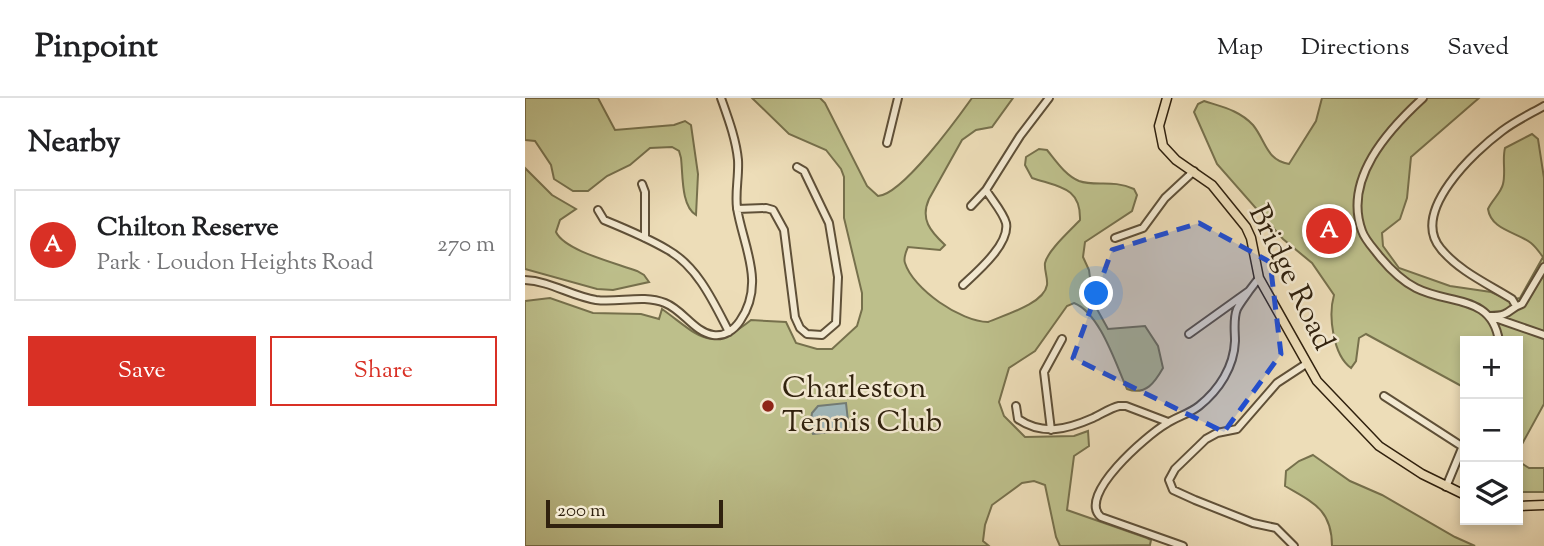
<!DOCTYPE html>
<html lang="en">
<head>
<meta charset="utf-8">
<style>
  body { margin:0; font-family:"Sorts Mill Goudy",serif; background:#f6f6f6; color:#202124 }
  .controls { position:absolute; right:21px; bottom:21px; display:grid; overflow:hidden; border-radius:0px; box-shadow:0 4px 10px #0003 }
  .controls button { width:63px; height:63px; display:grid; place-items:center; padding:0; border:0; border-bottom:2px solid #e0e0e0; background:#fff; color:#202124; font:35px sans-serif }
  .scale { position:absolute; left:21px; bottom:18px; width:177px; box-sizing:border-box; padding-left:7px; border:4px solid #30210e; border-top:0; font-size:19px; line-height:24px; white-space:nowrap; color:#30210e; -webkit-text-stroke:5px #f3e9d1; paint-order:stroke }
  .you { position:absolute; left:572px; top:196px; width:24px; height:24px; margin:-18px; border:5px solid #fff; border-radius:50%; background:#1a73e8; box-shadow:0 0 0 10px #1a73e833 }
  .badge { display:grid; place-items:center; width:46px; height:46px; border-radius:50%; background:#d93025; color:#fff; font-size:23px; font-weight:700 }
  .pin { position:absolute; translate:-50% -50%; border:4px solid #fff; box-shadow:0 2px 7px #0006 }
  .list { margin:0; padding:0; list-style:none }
  h2 { display:flex; justify-content:space-between; align-items:center; height:91px; margin:0; padding:0 28px; font-size:30px }
  h2 small { font-size:23px; font-weight:400; color:#757577 }
  .list li { display:grid; grid-template-columns:46px 1fr auto; gap:21px; align-items:center; box-sizing:border-box; height:112px; margin:0 14px 14px; padding:0 14px; border:2px solid #e0e0e0; border-radius:0px }
  .list b { display:block; font-size:26px; white-space:nowrap }
  .list p { margin:0; font-size:23px; white-space:nowrap; color:#757577 }
  .list em { font-size:23px; font-style:normal; color:#757577 }
  .actions { display:flex; gap:14px; padding:21px 28px }
  .actions a { flex:1; padding:16px 0; border:2px solid #d93025; border-radius:0px; text-align:center; font-size:24px; color:#d93025 }
  .actions .main { background:#d93025; color:#fff }
  .icon { flex:none; width:38px; height:38px; fill:none; stroke:currentColor; stroke-width:2; stroke-linecap:round; stroke-linejoin:round }
  .map { position:relative; flex:none; width:1019px; height:448px; overflow:hidden }
  header { display:flex; align-items:center; gap:42px; box-sizing:border-box; height:98px; padding:0 35px; background:#fff; border-bottom:2px solid #e0e0e0 }
  header strong { font-size:33px }
  nav { display:flex; gap:38px; margin-inline-start:auto; font-size:24px }
  main { display:flex }
  aside { flex:1; background:#fff }
  .map>svg:first-child { display:block }
  .green { fill:#bdbf8b; stroke:#76704c; stroke-width:2 }
  .water { fill:#a0b8bc; stroke:#737c76; stroke-width:2 }
  .lines { fill:none; stroke-linecap:round; stroke-linejoin:round }
  .minor-casing { stroke:#5f5038; stroke-width:10 }
  .major-casing { stroke:#30210e; stroke-width:11 }
  .minor { stroke:#f3e9d1; stroke-width:6 }
  .major { stroke:#edddb8; stroke-width:8 }
  .marked { fill:#1d4ed8; fill-opacity:0.2; stroke:#1d4ed8; stroke-width:5; stroke-dasharray:14 9; stroke-linejoin:round }
  .poi-dot { fill:#8f2418; stroke:#f3e9d1; stroke-width:2.5 }
  .labels { text-anchor:middle; dominant-baseline:central; stroke-width:5; stroke-linejoin:round; paint-order:stroke }
  .street-label { font-size:30px; fill:#30210e; stroke:#f3e9d1 }
  .poi-label { font-size:30px; fill:#30210e; stroke:#f3e9d1; text-anchor:start }
</style>
</head>
<body>
<header>
<strong>Pinpoint</strong>
<nav><a>Map</a><a>Directions</a><a>Saved</a></nav>
</header>
<main>
<aside>
<h2>Nearby<small></small></h2>
<ul class="list">
<li><span class="badge">A</span><div><b>Chilton Reserve</b><p>Park · Loudon Heights Road</p></div><em>270 m</em></li>
</ul>
<div class="actions"><a class="main">Save</a><a>Share</a></div>
</aside>
<div class="map">
<svg width="1019" height="448" viewBox="0 0 1019 448">
  <rect width="100%" height="100%" fill="#edddb8"/>
  <filter id="stains"><feTurbulence type="fractalNoise" baseFrequency=".00286" numOctaves="4"/><feColorMatrix values="0 0 0 0 .2 0 0 0 0 .09 0 0 0 0 .02 0 0 0 .5 -.17"/></filter>
  <radialGradient id="worn" r=".72"><stop offset=".6" stop-color="#630" stop-opacity="0"/><stop offset="1" stop-color="#630" stop-opacity=".3"/></radialGradient>
  <!-- green -->
  <path class="green" d="M0,0H73L90,32L149,27L160,23L166,27L173,76L171,117C156,108 158,77 156,60L154,53L147,49L125,50L105,67L82,78L63,93H48L29,81L26,67L10,43L0,42Z
    M227,0H295L300,5L342,88L353,98C377,97 432,21 447,0H488L467,29L451,32L437,42L404,101C395,121 405,133 420,147L415,152L383,149C381,154 378,160 380,165C388,191 436,224 463,224C479,217 519,206 522,187C523,180 519,172 520,165C523,152 546,132 555,122C556,89 534,89 507,80L500,67L501,59L514,51L522,52C531,63 540,77 554,83C571,89 587,81 609,91L612,97L607,113L560,144L558,159L564,172L568,204L583,231L620,228L633,248L638,270C630,284 621,298 602,291C591,267 575,215 549,205L542,208L510,253L484,270L474,304L479,318L500,339L549,338L563,333L564,348L549,358L542,412L622,440L626,442L625,447L535,448L531,439L520,387L509,383L497,385L467,407L460,427L458,443L464,448H0V203L25,200L68,215L116,216L134,221L137,211C176,239 184,256 226,222L261,224L271,245L292,251H307L332,228L337,211V195L319,120V79L316,71L301,52L264,36Z
    M797,0H954L886,59L882,100L875,121L857,135L858,148L874,170L925,188L966,194L984,202L995,200L1018,159C1014,154 1011,149 1006,145C992,134 966,132 963,111C967,102 976,95 978,86C981,74 977,62 980,50L1007,36L1013,41L1019,80V306L996,348L993,358V243H940V290L841,236L834,240L831,263L826,270C808,257 803,218 809,197L787,165L758,141L692,66L669,14L673,6L679,3C697,9 714,12 728,27C741,43 741,62 764,66L791,23Z
    M0,70L27,97L51,111L35,122L31,134C40,153 91,165 112,173L119,177L124,184L88,192L72,191L0,171Z
    M788,357L825,383L857,397L930,439L950,448H807C807,411 787,404 760,388L761,373L774,363Z
    M993,363L1004,370H1019V394H993Z"/>
  <!-- water -->
  <path class="water" d="M321,305L324,332L288,336L287,332L279,333L278,323L286,322L287,315L293,308Z"/>
  <g class="lines">
    <defs>
      <path id="minor" d="M898,0C863,32 818,81 837,133C840,142 849,151 855,159C865,171 877,183 891,190C924,207 967,196 974,243
        M362,45L373,0
        M117,86L120,94V140
        M446,108L461,92L495,38L524,0
        M212,111L241,110L248,112L259,132L270,219L275,230L282,236L297,237L311,225L313,179L304,125L279,73L272,69
        M73,112L79,122C101,131 123,140 143,152C173,169 189,205 204,234
        M590,140L618,130L640,100L669,73
        M0,182C25,183 46,198 71,202C94,205 118,196 140,205C158,212 169,234 188,237C199,239 209,232 215,223C241,185 218,148 212,110C210,94 214,78 213,62C211,41 203,20 196,0
        M438,187C452,174 485,146 481,125C478,114 467,102 461,92
        M991,208L987,201C963,186 934,173 916,151C884,114 950,53 977,33C990,23 1005,16 1019,8
        M965,218C987,218 982,211 997,206L1019,169
        M970,220L1019,237
        M664,236L724,193L734,180
        M859,298L938,349
        M491,308L493,321C518,338 543,331 568,320C577,316 585,310 594,308H601L643,324
        M526,332L519,274L537,241
        M921,389L940,343
        M658,448L576,419C551,398 622,337 641,326C651,319 664,316 674,308C694,292 709,269 710,243C710,233 708,221 712,211C715,205 720,199 724,193
        M769,448L751,430L728,425L670,402L648,392L644,382L650,371L681,341L692,335L712,331L752,285L781,266"/>
      <path id="major" d="M642,0L634,28L638,48L651,62L687,87L721,129L726,140L734,180L792,283L854,348L897,376L940,397
        M993,408L1019,407"/>
    </defs>
    <!-- minor casing -->
    <use href="#minor" class="minor-casing"/>
    <!-- major casing -->
    <use href="#major" class="major-casing"/>
    <!-- minor -->
    <use href="#minor" class="minor"/>
    <!-- major -->
    <use href="#major" class="major"/>
  </g>
  <!-- marked area -->
  <path class="marked" d="M674,125L745,164L756,256L699,334L548,260L587,152Z"/>
  <!-- markers -->
  <circle class="poi-dot" cx="243" cy="308" r="7"/>
  <g class="labels">
    <!-- street labels -->
    <g class="street-label">
      <text transform="translate(765 180) rotate(64)">Bridge Road</text>
    </g>
    <!-- poi labels -->
    <g class="poi-label">
      <text x="257" y="291">Charleston<tspan x="257" dy="34">Tennis Club</tspan></text>
    </g>
  </g>
  <rect width="100%" height="100%" filter="url(#stains)"/>
  <rect width="100%" height="100%" fill="url(#worn)"/>
</svg>
<div class="controls">
<button>+</button>
<button>−</button>
<button><svg class="icon" aria-label="layers" viewBox="0 0 24 24"><path d="M12 4l9 5-9 5-9-5zM3 14l9 5 9-5"/></svg></button>
</div>
<div class="scale">200 m</div>
<div class="you"></div>
<div class="pin badge" style="left:804px;top:133px">A</div>
</div>
</main>
</body>
</html>
